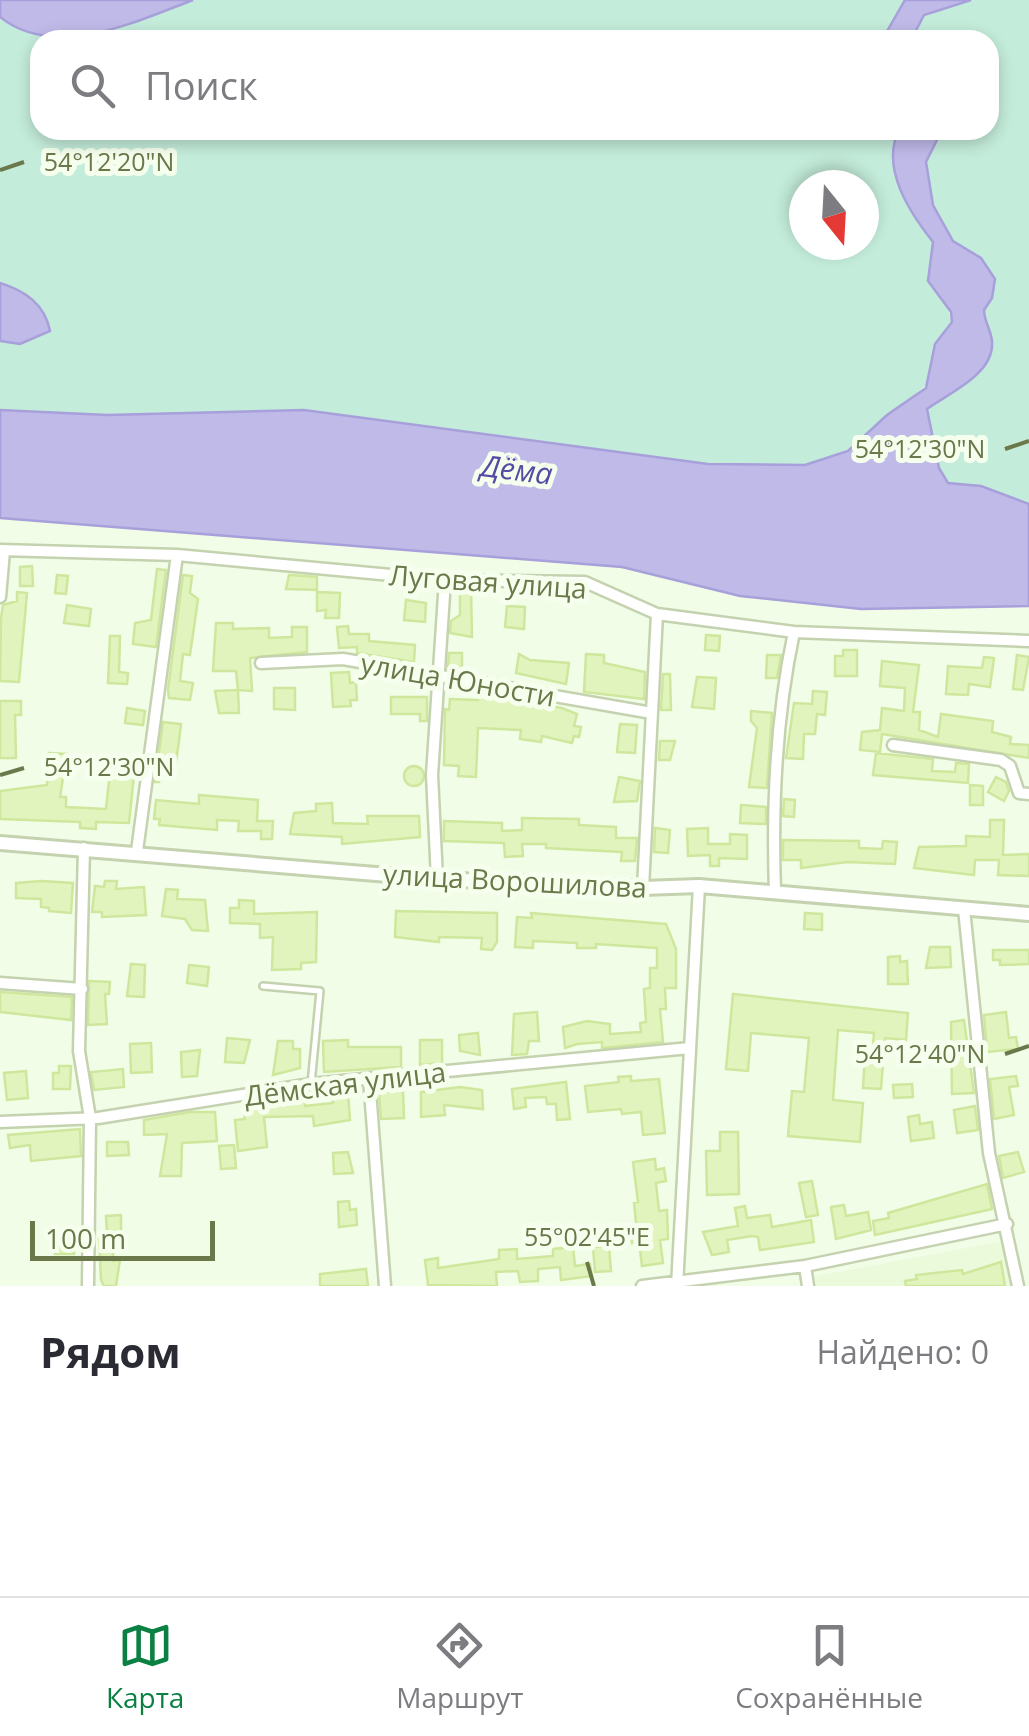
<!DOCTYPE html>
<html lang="ru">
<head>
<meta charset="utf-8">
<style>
  body { margin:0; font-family:"Open Sans",sans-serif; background:#f2f2f3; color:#2b2b33 }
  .compass { position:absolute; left:789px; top:170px; width:90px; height:90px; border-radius:50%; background:#fff; box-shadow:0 5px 15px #0003; rotate:162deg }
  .scale { position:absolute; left:30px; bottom:25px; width:185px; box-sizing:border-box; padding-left:10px; border:5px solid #6a784a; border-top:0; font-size:28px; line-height:35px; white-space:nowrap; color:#6a784a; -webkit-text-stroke:8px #f6ffee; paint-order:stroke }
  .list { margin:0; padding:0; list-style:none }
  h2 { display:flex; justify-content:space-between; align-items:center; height:130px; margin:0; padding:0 40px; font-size:42px }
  h2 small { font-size:32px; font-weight:400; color:#7c7c81 }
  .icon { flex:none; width:55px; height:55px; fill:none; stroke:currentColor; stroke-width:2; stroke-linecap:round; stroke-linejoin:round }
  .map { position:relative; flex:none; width:1029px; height:1286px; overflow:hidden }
  .search { position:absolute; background:#fff; box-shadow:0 5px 15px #0003; left:30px; right:30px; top:30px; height:110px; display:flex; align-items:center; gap:25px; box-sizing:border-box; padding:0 35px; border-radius:30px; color:#7c7c81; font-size:38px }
  .sheet { height:310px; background:#fff }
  nav { display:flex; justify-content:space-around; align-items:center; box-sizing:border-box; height:140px; border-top:2px solid #e1e1e2; background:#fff; font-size:28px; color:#7c7c81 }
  nav a { display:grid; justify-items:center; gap:5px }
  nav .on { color:#0b8043 }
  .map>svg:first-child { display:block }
  .residential { fill:#eafadb }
  .green { fill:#c4ecda; fill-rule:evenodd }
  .water { fill:#bfbae8; stroke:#a7a0da; stroke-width:2.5 }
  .building { fill:#e1f4be; stroke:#cee79d; stroke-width:2.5 }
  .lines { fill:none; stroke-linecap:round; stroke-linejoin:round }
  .service-casing { stroke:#c4d2af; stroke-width:10 }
  .minor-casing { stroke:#c4d2af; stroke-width:15 }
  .tertiary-casing { stroke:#c4d2af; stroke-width:18 }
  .service { stroke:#fff; stroke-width:5 }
  .minor { stroke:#fff; stroke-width:10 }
  .tertiary { stroke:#fff; stroke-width:12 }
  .ticks { fill:none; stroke:#6a784a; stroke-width:4 }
  .labels { text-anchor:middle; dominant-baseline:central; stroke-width:10; stroke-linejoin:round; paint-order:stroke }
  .street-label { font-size:28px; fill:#6a784a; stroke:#f6ffee }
  .water-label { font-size:30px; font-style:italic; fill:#564ba2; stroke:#f6ffee }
  .ticks-label { font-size:25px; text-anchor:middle; fill:#6a784a; stroke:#f6ffee; stroke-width:10; stroke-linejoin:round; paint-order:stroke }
</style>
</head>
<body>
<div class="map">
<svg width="1029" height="1286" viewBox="0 0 1029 1286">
  <rect width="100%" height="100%" fill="#f1fde7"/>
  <!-- residential -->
  <path class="residential" d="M1004,1241L1012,1286H812L811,1277Z"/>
  <!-- green -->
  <path class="green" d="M193,0H905L882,40H40V130H899C880,166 911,215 934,242L933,260L952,322C937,341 926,356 931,381L848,451L806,465L708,464L514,441L0,410V17L8,23L108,30ZM804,185H864V245H804Z
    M971,0H1029V504L981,486L948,483L939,468L927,409L966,384L990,330L984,310L992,298L981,258L953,241L933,205L926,162L942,130H989V40L911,39L924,15Z"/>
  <!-- water -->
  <path class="water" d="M0,0H193C137,21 55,61 0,17Z
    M905,0H971L924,15L911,40H882Z
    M899,130H942L926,162L933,205L953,241L981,258L995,279L992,298L984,310C984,321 991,330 992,341C995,374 949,393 927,409L939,468L948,483L981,486L1029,504V606L861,609L740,596L622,567L0,518V410L107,415L304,410L708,464L805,465L848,451L887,415L926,388L935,344L952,322L951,312L928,281L933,242C910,213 880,168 899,130Z
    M0,283C25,291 45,304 50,331L20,344L0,341Z"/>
  <!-- building -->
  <path class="building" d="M32,566L33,586H20V567Z
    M157,569L166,570L156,647L133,644L135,623L151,620Z
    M57,575L68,576L66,594L55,593Z
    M183,575L192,576L190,593L198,599L190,655L183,654L180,681L193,683L190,700L169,698L168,690Z
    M289,575L317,577V590L286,589Z
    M456,589H471L472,637L450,633L451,621L460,615V594Z
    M17,592L27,593L19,682L0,681L1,618L3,605L17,601Z
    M317,592L340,593L339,618H325L326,610L317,611Z
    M406,600L426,603L425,622L404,620Z
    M67,605L91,609L89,626L64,623Z
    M507,606L525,607L524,629L505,627Z
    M216,623H233V629L269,628V638L292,637V627H307V652L250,658L252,691L238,690L236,671H213Z
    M348,626L349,634H369V641L415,645L414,662L357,653V647L339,648L337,627Z
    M706,635L720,636L719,651L705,650Z
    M110,636H120L119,672L128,673L127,684L108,683Z
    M843,650H857V676H835V656H843Z
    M449,653H462V669L448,668Z
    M519,654L530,660L569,663L566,684L516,673Z
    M586,654L604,655V663L645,672L644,699L584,692Z
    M767,655H781L777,678H766Z
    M1017,655L1029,657L1023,690L1013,689Z
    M984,657L994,658L990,687L969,684L968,695L946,694L948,666L982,668Z
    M882,661L919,665L913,712H920L919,730L938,737L941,714L993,721L992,732L1011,737L1010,744L1029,745V758L882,734L880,752L860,750L862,732L880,730L882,708L904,711L905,688L880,686Z
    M349,672L350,683L356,682L357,700H350L351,706L333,707L331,673Z
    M663,674H670L671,710H661Z
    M697,677L716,678L714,709L692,707Z
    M274,688H295V710L274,709Z
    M238,690L239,713H219L215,691Z
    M813,691L827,692L825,715L817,714L815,734H804L803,759L786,758L794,703L812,704Z
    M479,695L562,708L577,714L574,726L581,727L579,737L574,736L572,743L542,736L541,742L520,739L521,730L478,728L476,777L458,776L459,766L444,765L445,709L449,710L450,699L478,700Z
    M391,697H427V721H420V714H391Z
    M0,701H21V715H15L16,758H0Z
    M127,708L145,711L143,725L125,723Z
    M751,711L772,713L767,788L749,787L757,728L751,721Z
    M163,722L181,724L179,741L175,769L160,767L159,782H155Z
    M620,724L637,725L635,753L617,752Z
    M660,741H675L670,760H659Z
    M49,753L67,754L60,797H66V807L106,809L110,772L134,775L129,823L96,822V829L80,828V822L0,819V791L47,785Z
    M876,753L933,759L932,771L955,772L956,763L969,764L968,783L873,775Z
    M404 776a10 10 0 1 1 20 0a10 10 0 1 1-20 0Z
    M619,777L640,781L637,801L614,802Z
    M996,777L1006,782L1009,791L1004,801L988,792Z
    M970,785L983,786V805H970Z
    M199,795L258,800L257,821H273L272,839H261V831H238L239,821L217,820V830L159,825L160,819H154L156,800L199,804Z
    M784,799L795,800L794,817L783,816Z
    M332,803L333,823L368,824L367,816H419L420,837L342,844V837L290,834L294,813L316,811V804Z
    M741,805L766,807V824L740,823Z
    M522,818L579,819V825L616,827V838H637L635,861H621L622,852L546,848V844H522L523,856L505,857L504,843L444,841V821L502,823V831L522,830Z
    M990,820H1004L1003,855L1029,854V876L998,875L999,860H975L974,875L914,868L919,847L966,846V836L990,837Z
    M655,828L670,830L668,853L654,852Z
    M708,828V844H730V834L747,835V859L719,858V866H710V855L688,856L687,829Z
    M783,840L859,841V848L882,849L883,841L897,842L895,864L847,862L801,868V860H783Z
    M42,881L73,883L71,913L49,911V908L41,907V899L16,898V883Z
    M105,881H117L116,889L144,887L146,915L102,917V912H92L95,886L104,887Z
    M166,889L178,890L177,899L205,900L208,931L192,930L185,919L162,916Z
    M239,900L254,901V914L317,912L316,962L301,963V969L272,970L273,937L260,938V924L230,923V908H239Z
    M396,911L497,913V942L492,950L481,949L482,938L439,937V942L395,937Z
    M531,913L666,924L676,949V988H665L666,1009H660L663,1042L602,1048V1042L577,1044L565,1048L563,1027L587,1021L610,1024V1034L641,1032L640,1023L646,1022L644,989L650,988V968H657V948L596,944V948H577V943L533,941V948L515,947L517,917L532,918Z
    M805,913L822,914V930L804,929Z
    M930,947H950L951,967L926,968Z
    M993,950H1029V964L1000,965V960H993Z
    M900,956V962L907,961L908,984H888V957Z
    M131,964L145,965L144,997L127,996Z
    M189,965L209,967L207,986L187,983Z
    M89,981L110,982L109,994H105L107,1024L88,1025Z
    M0,992L72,997L71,1020L0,1012Z
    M733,994L908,1013L906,1040L885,1038L881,1089L863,1088L865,1056L872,1057L874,1033L838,1030L833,1100L863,1103L860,1142L788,1136L792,1091L804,1092L809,1038L751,1033L748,1071L726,1069Z
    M537,1012L539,1041H529L527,1054L512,1055L514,1014Z
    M1006,1012L1009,1038L1016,1037L1018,1049L987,1052L984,1015Z
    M964,1020L974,1093L952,1094L951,1022Z
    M478,1033L480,1055L460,1051L459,1035Z
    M227,1038L250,1040L244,1063L225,1062Z
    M348,1040V1047H401V1067L324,1072L323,1041Z
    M420,1040H442V1063L420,1065Z
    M278,1041H293V1049H300V1068L273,1075Z
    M151,1043L152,1072L131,1073L130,1044Z
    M200,1050L197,1076L182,1077L181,1052Z
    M59,1066H71L70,1089H53V1073H59Z
    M123,1069L124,1087L94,1090L91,1072Z
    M26,1071L28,1098L7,1100L4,1073Z
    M631,1076V1081L659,1079L665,1133L643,1135L641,1112L622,1114L621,1109L588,1112L585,1086L619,1082L618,1077Z
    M1016,1076L1018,1086L1009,1087L1014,1115L994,1119L990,1079Z
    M566,1082L570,1119L557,1120L556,1104H547L546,1097L525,1098L526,1107L514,1109L512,1089Z
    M912,1084L913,1097L894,1098L893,1085Z
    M460,1087L482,1090L483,1109L444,1105L445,1115L421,1117V1092Z
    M403,1091L404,1118L381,1119L379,1092Z
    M348,1093L350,1120L314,1126L313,1116L264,1117L267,1147L238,1151L235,1120L245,1119L243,1104L305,1099V1106L333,1103L332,1094Z
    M975,1106L978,1130L957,1133L954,1110Z
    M190,1112H215L217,1141L182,1143L181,1176H160L167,1134L144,1135V1120Z
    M919,1115L920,1124L932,1122L934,1138L911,1141L908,1117Z
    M80,1129L81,1156L31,1161L30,1145L10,1148L8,1135Z
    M720,1132H738L739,1194L707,1195L706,1151H720Z
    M107,1142H128L129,1155L107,1156Z
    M234,1145L236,1168L221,1169L219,1146Z
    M348,1152L353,1173L334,1174L333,1153Z
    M1018,1152L1024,1172L1003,1178L999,1156Z
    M655,1159L656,1170L664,1168L666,1181L656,1183L659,1211L667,1210L668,1239L660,1240L663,1263L642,1266L639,1242L632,1243L631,1232H637L634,1203L638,1202L633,1162Z
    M812,1181L818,1215L806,1217L799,1183Z
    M987,1184L992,1209L875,1235L873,1221L889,1218L888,1213Z
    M349,1201L350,1210L356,1209L357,1225L339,1227L338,1202Z
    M844,1205L846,1216L868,1212L871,1230L836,1239L831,1207Z
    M745,1206L747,1218L770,1215L772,1227L811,1220L814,1242L760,1250L758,1237L752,1236L727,1240L729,1252L712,1255L703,1232L738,1226L735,1208Z
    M121,1215V1232H107L106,1216Z
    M56,1238H74V1254H55Z
    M99,1239L113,1240V1261L120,1260L116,1286H104L101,1280Z
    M609,1246L611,1271L595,1272L593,1247Z
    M573,1247L575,1266L590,1264L592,1276L561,1280L560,1267L538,1269V1281L520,1282L518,1271L496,1272L497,1286L428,1285L425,1260L438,1258V1268L499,1259V1250L517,1249V1259L553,1256V1249Z
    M1001,1262L1005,1286H906L905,1281L917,1279L916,1275L962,1270L963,1274Z
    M366,1269L368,1286H320V1274Z"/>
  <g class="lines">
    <defs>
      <path id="service" d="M263,986L320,991L311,1084"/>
      <path id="minor" d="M0,550L177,555L445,580L585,582L657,614L794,632L1029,641
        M0,597L4,551
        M261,663L343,659L652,713
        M893,745L1001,760L1010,766L1019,793L1029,794
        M84,848L79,1051L90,1118L88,1286
        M137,851L177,555
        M437,879L432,775L445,580
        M643,888L657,614
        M775,892C772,807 776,716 794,632
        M964,909L989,1153L1018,1286
        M0,983L82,989
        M369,1078L385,1286
        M0,1122L98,1118L311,1084L690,1048
        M805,1266L808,1286
        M642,1286L805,1266L1007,1224
        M677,1286L699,886"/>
      <path id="tertiary" d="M0,843L437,879L643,888L699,886L1029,914"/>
    </defs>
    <!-- service casing -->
    <use href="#service" class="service-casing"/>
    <!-- minor casing -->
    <use href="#minor" class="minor-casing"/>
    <!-- tertiary casing -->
    <use href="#tertiary" class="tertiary-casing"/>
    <!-- service -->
    <use href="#service" class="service"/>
    <!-- minor -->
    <use href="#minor" class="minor"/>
    <!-- tertiary -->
    <use href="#tertiary" class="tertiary"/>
  </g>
  <!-- ticks -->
  <path class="ticks" d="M0,170L24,162M1005,449L1029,441M0,775L24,768M1005,1054L1029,1046M587,1262L594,1286"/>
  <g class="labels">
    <!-- street labels -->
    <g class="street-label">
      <text transform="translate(488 581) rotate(4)">Луговая улица</text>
      <text transform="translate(458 679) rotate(10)">улица Юности</text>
      <text transform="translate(515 880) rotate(3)">улица Ворошилова</text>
      <text transform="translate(345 1083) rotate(-7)">Дёмская улица</text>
    </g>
    <!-- water labels -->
    <g class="water-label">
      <text transform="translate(517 469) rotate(7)">Дёма</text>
    </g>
  </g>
  <g class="ticks-label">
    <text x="109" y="171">54°12'20"N</text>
    <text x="920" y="458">54°12'30"N</text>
    <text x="109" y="776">54°12'30"N</text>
    <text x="920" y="1063">54°12'40"N</text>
    <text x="587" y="1246">55°02'45"E</text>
  </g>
</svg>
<svg class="compass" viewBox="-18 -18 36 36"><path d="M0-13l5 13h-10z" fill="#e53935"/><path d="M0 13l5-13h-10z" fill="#7c7c81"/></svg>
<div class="scale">100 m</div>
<div class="search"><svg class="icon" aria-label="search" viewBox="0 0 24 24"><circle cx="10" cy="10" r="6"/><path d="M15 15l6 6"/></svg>Поиск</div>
</div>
<section class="sheet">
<h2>Рядом<small>Найдено: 0</small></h2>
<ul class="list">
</ul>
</section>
<nav>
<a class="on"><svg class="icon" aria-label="map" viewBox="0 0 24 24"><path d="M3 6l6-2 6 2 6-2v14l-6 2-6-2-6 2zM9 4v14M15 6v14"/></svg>Карта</a>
<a><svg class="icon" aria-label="directions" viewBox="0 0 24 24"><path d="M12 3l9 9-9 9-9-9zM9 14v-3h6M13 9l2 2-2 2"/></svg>Маршрут</a>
<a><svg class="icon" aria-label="saved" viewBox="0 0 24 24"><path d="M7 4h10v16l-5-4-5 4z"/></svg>Сохранённые</a>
</nav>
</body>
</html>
